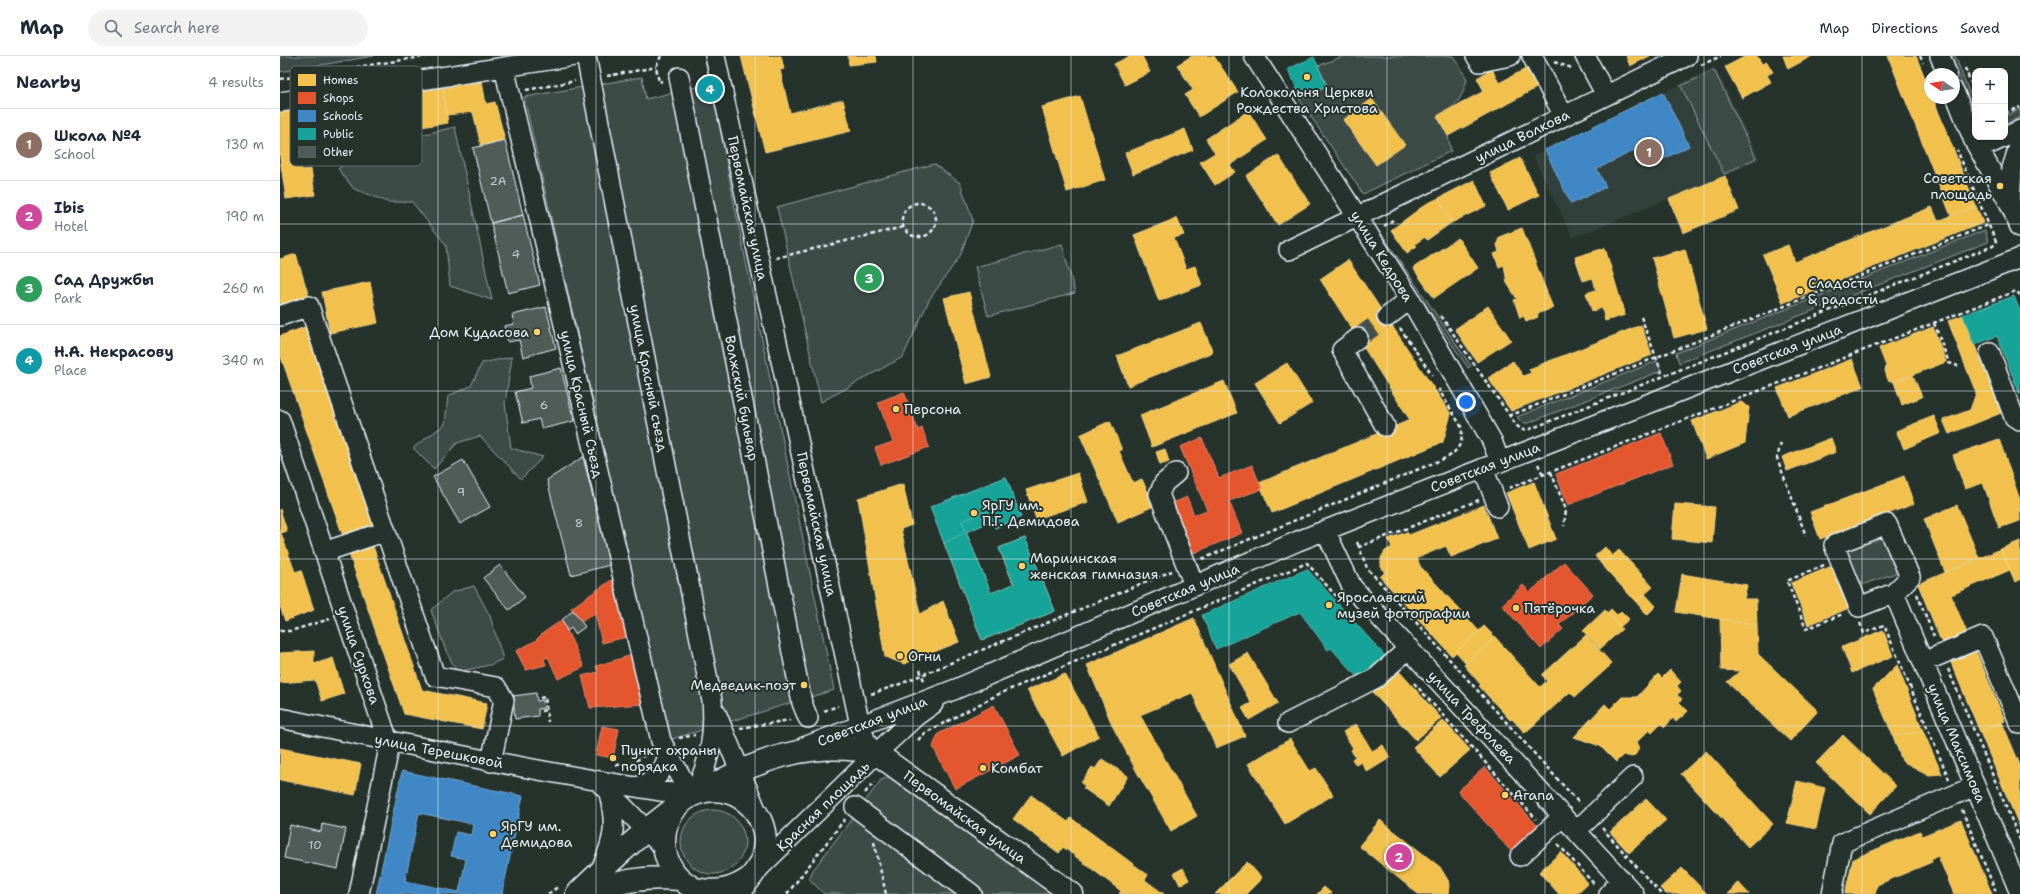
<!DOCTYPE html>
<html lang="en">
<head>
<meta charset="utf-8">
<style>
  body { margin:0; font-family:"Shantell Sans",sans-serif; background:#f2f2f3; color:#1f2937 }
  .controls { position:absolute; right:12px; top:12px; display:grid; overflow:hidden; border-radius:8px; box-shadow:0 1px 3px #0004 }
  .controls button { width:36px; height:36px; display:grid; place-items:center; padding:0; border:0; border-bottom:1px solid #e0e1e3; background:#fff; color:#1f2937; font:20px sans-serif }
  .compass { position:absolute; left:1644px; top:12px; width:36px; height:36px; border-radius:50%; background:#fff; box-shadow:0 1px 3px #0004; rotate:282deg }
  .you { position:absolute; left:1186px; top:346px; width:14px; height:14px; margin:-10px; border:3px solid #fff; border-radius:50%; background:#1a73e8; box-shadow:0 0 0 6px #1a73e833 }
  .badge { display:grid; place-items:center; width:26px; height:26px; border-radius:50%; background:#b45309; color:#fff; font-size:13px; font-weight:700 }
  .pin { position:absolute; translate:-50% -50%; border:2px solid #fff; box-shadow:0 1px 4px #0006 }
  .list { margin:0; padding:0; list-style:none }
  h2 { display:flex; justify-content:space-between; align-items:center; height:52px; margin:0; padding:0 16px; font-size:17px }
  h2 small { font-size:13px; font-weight:400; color:#747a83 }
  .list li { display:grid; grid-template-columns:26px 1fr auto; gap:12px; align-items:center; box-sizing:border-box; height:72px; padding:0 16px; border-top:1px solid #e0e1e3 }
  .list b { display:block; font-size:15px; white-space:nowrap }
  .list p { margin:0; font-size:13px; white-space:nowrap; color:#747a83 }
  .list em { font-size:13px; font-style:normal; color:#747a83 }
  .icon { flex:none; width:22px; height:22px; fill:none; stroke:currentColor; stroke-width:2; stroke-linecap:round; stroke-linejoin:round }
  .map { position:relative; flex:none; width:1740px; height:838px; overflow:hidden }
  header { display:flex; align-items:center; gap:24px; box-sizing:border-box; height:56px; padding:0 20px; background:#fff; border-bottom:1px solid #e0e1e3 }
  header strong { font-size:19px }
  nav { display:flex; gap:22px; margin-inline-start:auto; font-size:14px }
  .search { width:280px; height:36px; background:#f2f2f3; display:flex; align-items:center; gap:10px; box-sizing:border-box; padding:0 14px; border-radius:22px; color:#747a83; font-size:15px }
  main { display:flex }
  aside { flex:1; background:#fff }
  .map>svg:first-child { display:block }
  .built { fill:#333f3a }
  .green { fill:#3e4b47; stroke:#939ea0 }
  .homes { fill:#f2c14e; stroke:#efcf81 }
  .shops { fill:#e4572e; stroke:#e5856b }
  .schools { fill:#3f88c5; stroke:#72a8d4; fill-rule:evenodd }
  .public { fill:#17a398; stroke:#56bab5 }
  .building { fill:#505c59; stroke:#e8f1f8 }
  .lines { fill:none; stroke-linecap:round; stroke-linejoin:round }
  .minor-tunnel { stroke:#43504b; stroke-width:19; stroke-dasharray:19 10; stroke-linecap:butt }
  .minor-casing { stroke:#e8f1f8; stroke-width:22 }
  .major-casing { stroke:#e8f1f8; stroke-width:25 }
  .path { stroke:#e8f1f8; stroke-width:2.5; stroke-dasharray:4 3; stroke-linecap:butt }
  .minor { stroke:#26332d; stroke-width:19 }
  .major { stroke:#26332d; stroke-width:22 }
  .grid { fill:none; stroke:#e8f1f8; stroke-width:1; stroke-opacity:0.55 }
  .poi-dot { fill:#ffd166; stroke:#26332d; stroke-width:1.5 }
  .labels { text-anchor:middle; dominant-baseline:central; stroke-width:4; stroke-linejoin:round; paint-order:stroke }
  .number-label { font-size:12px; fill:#c2ccd0 }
  .poi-label { font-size:14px; fill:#e8f1f8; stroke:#26332d; text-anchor:start }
  .street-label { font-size:14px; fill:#e8f1f8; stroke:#26332d }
  .key { fill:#26332d; stroke:#606c6a; stroke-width:1 }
  .key-label { font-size:11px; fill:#e8f1f8 }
</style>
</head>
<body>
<header>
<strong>Map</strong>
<div class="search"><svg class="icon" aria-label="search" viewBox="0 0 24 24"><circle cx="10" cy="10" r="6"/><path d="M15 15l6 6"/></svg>Search here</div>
<nav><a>Map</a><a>Directions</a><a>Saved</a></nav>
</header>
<main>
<aside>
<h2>Nearby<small>4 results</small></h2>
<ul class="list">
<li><span class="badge" style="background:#8d6e63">1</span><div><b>Школа №4</b><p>School</p></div><em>130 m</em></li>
<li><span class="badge" style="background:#d1479c">2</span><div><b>Ibis</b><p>Hotel</p></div><em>190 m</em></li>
<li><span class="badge" style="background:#2e9e5b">3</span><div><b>Сад Дружбы</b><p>Park</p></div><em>260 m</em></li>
<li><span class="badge" style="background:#0f9aa8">4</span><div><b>Н.А. Некрасову</b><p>Place</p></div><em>340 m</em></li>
</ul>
</aside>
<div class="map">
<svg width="1740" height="838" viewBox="0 0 1740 838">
  <rect width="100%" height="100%" fill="#26332d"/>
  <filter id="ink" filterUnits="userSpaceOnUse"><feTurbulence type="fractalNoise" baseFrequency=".025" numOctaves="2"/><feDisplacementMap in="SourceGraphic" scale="8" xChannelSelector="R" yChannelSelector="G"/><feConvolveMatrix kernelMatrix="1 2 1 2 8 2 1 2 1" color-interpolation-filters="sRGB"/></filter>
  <g filter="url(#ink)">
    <!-- built -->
    <path class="built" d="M1435,11L1480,103L1445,120L1293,182L1253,100Z"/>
    <!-- green -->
    <path class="green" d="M0,0H94L0,16Z
      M1064,0H1173L1187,23C1181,45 1177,50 1157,60L1168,80L1171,95L1083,138L1019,43L1047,30L1038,10Z
      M1671,0H1675L1695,51V60Z
      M1434,14L1476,102L1444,118L1401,30Z
      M362,21L366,43L432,27L453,142L554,634L389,684L244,41Z
      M1740,53V61L1725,68V60Z
      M175,71L212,244L170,230L166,189L132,146H108L74,133L58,113L89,91Z
      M654,108L680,127L693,164L680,200L649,244L623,301L541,346L497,151Z
      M1705,174L1708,186L1399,307L1396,297Z
      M1101,177L1191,310L1188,312L1098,179Z
      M782,188L795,237L708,260L695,211Z
      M232,301L225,347L231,392L263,401L241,423L200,380L177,387L154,413L133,392L165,368L168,340L191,330L202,307Z
      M1377,305L1381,315L1248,367H1242L1237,361Z
      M1603,479L1618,516L1579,530L1565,493Z
      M194,530L210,560L223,603L210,609L177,616L166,595L151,554L172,536Z
      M618,717L785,838H544L529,823L533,814L601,724Z
      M401 786a32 32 0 1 1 64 0a32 32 0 1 1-64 0Z"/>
    <!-- homes -->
    <path class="homes" d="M461,0H501L504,13L500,14L510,57L563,44L571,75L485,96Z
      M568,0H596L597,6L569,9Z
      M850,0H862L870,16L845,29L834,8Z
      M912,0H934L958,36L919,61L905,39L913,34L897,9Z
      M1346,0H1370L1350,10Z
      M1466,0H1477L1482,8L1487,6L1493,16L1487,19L1491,26L1462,42L1445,11Z
      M1503,0H1532L1508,13Z
      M1608,0H1636L1650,34V42H1653L1696,150L1671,160Z
      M1249,11L1260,30L1168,80L1157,60L1204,35L1197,22L1212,13L1219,27Z
      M202,26L206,48L215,46L225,84L201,90L193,56L167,59L163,32Z
      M163,32L168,67L57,83L58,87L19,93L22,114L31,113L35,139L6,143L0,102V55Z
      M800,40L825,124L787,136L762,51Z
      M1092,43L1125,89L1096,109L1063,64Z
      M968,55L987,84L950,109L955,116L935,129L920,106L935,97L926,83Z
      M905,73L913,94L853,118L845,97Z
      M998,99L1030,148L998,169L966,120Z
      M1240,102L1259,139L1228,154L1210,117Z
      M1445,120L1459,154L1403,177L1389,143Z
      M1194,124L1206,150L1171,167L1159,142Z
      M1159,142L1171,167L1147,184L1145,181L1135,188L1137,190L1127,197L1111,174L1146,148Z
      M1696,150L1703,167L1503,247L1483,199L1508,189L1515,206L1652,151L1658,165Z
      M897,162L904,179L894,182L906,213L915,210L922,229L879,245L854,179Z
      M1242,172L1273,252L1257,258L1258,261L1246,266L1244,260L1240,262L1234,244L1237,243L1227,227L1224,209L1219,211L1214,198L1219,196L1217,189L1219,181Z
      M1178,182L1198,212L1154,242L1133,212Z
      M1325,192L1345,259L1325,265L1322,252L1312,255L1306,237L1316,234L1313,222L1303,225L1295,201Z
      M1405,193L1427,273L1394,282L1372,202Z
      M16,198L29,241L0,250V203Z
      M1068,204L1171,358L1163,386L992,457L979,427L1130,364L1040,223Z
      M90,226L98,267L50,277L42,236Z
      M689,236L711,321L686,328L664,242Z
      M1208,250L1231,284L1197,306L1175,273Z
      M1683,259L1721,357L1669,378L1663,364L1690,354L1696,337L1668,265Z
      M921,267L933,296L848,330L837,300Z
      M1361,269L1372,299L1231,355L1208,322L1233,305L1243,320L1251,317L1249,313Z
      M28,270L97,471L64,483L0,298V280Z
      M1653,271L1666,306L1614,326L1608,324L1605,315L1606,310L1599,292Z
      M1572,303L1583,331L1508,360L1497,332Z
      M1007,307L1032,347L1000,367L975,327Z
      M1633,319L1642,341L1622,349L1614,326Z
      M944,325L957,357L872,391L860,359Z
      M1461,346L1469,351L1465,387L1426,403L1412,365Z
      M1654,360L1661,377L1624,393L1616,375Z
      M830,365L842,394L839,395L853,427L862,423L874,450L838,466L800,379Z
      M1551,382L1556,396L1507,415L1502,401Z
      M1719,383L1740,444V465L1719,472L1703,427L1685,433L1673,399Z
      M885,393L889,406L880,409L876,396Z
      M798,417L808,446L756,463L746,434Z
      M1624,420L1634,448L1540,483L1530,456Z
      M1254,426L1276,483L1249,494L1226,437Z
      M623,428L632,469L621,473L640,558L663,545L679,586L624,608L605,601L578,442Z
      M1395,448L1435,451L1432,487L1392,483Z
      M1204,449L1217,483L1171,501L1166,490L1137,502L1140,510L1199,575L1172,600L1100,521L1105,516L1101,511V502L1105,495L1112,491L1108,483L1127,476L1129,479Z
      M1677,449L1699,502L1665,516L1644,463Z
      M0,453L7,475L1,477L15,516L21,514L34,554L5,565L0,550Z
      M707,455L712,465L686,476L682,465Z
      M686,476L715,550L739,541L719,492L745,482L775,555L702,584L664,487Z
      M686,476L711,537L688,547L664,487Z
      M745,482L775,555L702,584L688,547L711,537L715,550L739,541L719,492Z
      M1740,485V524L1735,526L1721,493Z
      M92,487L142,634L207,647L202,673L124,658L68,495Z
      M1325,491L1332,500L1322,509L1315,500Z
      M1721,493L1730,514L1671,539L1688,579L1663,590L1638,528Z
      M1339,494L1373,531L1356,546L1322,509Z
      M1552,510L1569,552L1528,569L1511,527Z
      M1402,518L1467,529L1464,543H1476L1477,569L1396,556Z
      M734,528L739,541L715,550L711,537Z
      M1365,538L1376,550L1367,559L1356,546Z
      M1331,553L1337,559L1341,555L1349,563L1340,571L1327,557Z
      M1325,554L1342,573L1320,593L1303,575Z
      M914,562L965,680L936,692L912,637L860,659L917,760L891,775L858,718L833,671L807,609Z
      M1440,563L1477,569L1478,598L1538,655L1510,685L1447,626L1460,615L1441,614Z
      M1204,570L1215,581L1186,607L1176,596Z
      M1603,574L1613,600L1572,617L1562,591Z
      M1306,579L1332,608L1295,641L1290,636L1245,677L1232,663L1230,664L1199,630L1201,629L1184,609L1215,581L1260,631L1267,625L1262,619Z
      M1695,593L1725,665L1700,676L1670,604Z
      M34,595V608L53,602L64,638L42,645L35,624L0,627V597Z
      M968,597L998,647L969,664L962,652L971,647L949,608Z
      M1617,609L1643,675L1613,680L1593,633Z
      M1118,614L1161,662L1136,684L1093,637Z
      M1390,614L1401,626L1397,630L1401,635L1397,639L1402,643L1399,646L1408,655L1396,666L1393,662L1385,671L1381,668L1372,677L1369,674L1357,686L1359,691L1356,698L1352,701L1343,699L1336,706L1320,690L1294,681L1325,648L1330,653L1342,641H1357L1378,618L1382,622Z
      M785,618L819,680L783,700L747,634Z
      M1163,664L1190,694L1160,721L1133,691Z
      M1722,666L1740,709V772L1700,676Z
      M1076,668L1092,695L1103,689L1110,702L1087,716L1081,706L1076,709L1072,703L1075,701L1071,694L1073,692L1063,676Z
      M1643,675L1662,718L1649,719L1622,705L1613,680Z
      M1563,679L1616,730L1590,758L1536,707Z
      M1010,683L1030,715L1036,712L1053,739L1005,768L968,708Z
      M0,692L81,708L75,739L0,724Z
      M1426,695L1493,768L1468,791L1401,718Z
      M822,703L848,720L829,750L803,732L805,730L801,727L812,711L815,713Z
      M1517,725L1545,732L1536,773L1507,767Z
      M751,739L788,766L791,762L868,819L865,824L884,838H839L841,835L783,791L779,797L733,763Z
      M1366,743L1386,764L1349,797L1330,776Z
      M1100,764L1160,811L1169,826V838H1138L1079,790Z
      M1681,764L1712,838H1674L1658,800L1651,803L1652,806L1597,829L1595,838H1565L1573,803L1640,775L1642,780Z
      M1281,796L1308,827L1296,838H1279L1259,816Z
      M967,806L982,822L966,838H935Z
      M903,812L909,824L900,829L894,817Z
      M1402,812L1427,838H1386L1380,832Z
      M1458,826L1469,838H1448Z
      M1044,831L1052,838H1037Z"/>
    <!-- shops -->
    <path class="shops" d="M624,336L638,374L642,372L649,391L601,409L595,392L613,386L598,346Z
      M1381,377L1393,408L1288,449L1276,418Z
      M922,382L939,422L972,409L982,433L949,445L962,477L914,497L893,447L907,441L914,459L927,454L900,391Z
      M1284,506L1313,538L1279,569L1283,573L1261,593L1222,549L1243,529L1250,536Z
      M333,523L347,581L322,587L315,557L301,566L291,552Z
      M282,564L304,611L278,623L268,601L264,603L266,609L246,614L236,595L255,585L263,577Z
      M352,599L364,648L310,652L302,620L318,616L316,610Z
      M714,649L740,699L675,733L653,691L658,678Z
      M322,670L339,673L333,702L316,699Z
      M1205,711L1262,775L1235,800L1178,735Z"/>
    <!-- schools -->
    <path class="schools" d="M1383,36L1409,90L1372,109L1363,90L1317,113L1326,131L1291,148L1265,94Z
      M122,715L243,740L222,838H96ZM139,757L193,768L191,779L176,776L171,800L186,803L179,836L125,825Z"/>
    <!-- public -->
    <path class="public" d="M1034,1L1047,30L1021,42L1008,13Z
      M1734,240L1740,255V339L1717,280L1694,289L1683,259Z
      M726,421L741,461L715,472L707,455L682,465L686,476L664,487L650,451Z
      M726,421L741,461L715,472L712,465L686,476L711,537L734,528L719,492L745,482L775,555L702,584L650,451Z
      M1027,513L1106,601L1080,624L1051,592L1048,594L1020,556L936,593L922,559Z"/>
    <!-- building -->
    <path class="building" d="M225,84L243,159L211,167L193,92Z
      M243,159L260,229L228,237L211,167Z
      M266,251L276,292L243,301L239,284L228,286L224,270L234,268L232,259Z
      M281,312L294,365L262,373L259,363L243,367L235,336L251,332L249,320Z
      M303,401L330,509L291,519L267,424Z
      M183,404L210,451L180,468L153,421Z
      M220,509L245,541L229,554L203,522Z
      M293,554L305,571L295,578L291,572L287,575L282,564Z
      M256,637L257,645L263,644L264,652L258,653V660L235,663L233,640Z
      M42,768L66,773L58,813L4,802L10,769L41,776Z"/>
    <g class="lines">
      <!-- minor-tunnel -->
      <path class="minor-tunnel" d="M1078,282L1107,261"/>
      <defs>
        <path id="minor" d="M306,0L432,645C435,678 429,711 412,740
          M435,0L580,669L587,688L596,697
          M974,0L1130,243L1212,385L1220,406
          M1196,0L1200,6L1230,0
          M1252,0L1284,60
          M1305,0L1326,39
          M1660,0L1667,18
          M224,11L381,685L412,740
          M399,21L522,647L528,662
          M1674,35L1694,85L1730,148L1740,171
          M0,46L295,0
          M1699,93L1740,74
          M1730,148L1732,112L1740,87
          M1009,194L1407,0
          M0,260L29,250L155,620L216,631L224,644L211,706
          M1107,261L1130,243
          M1078,282L1062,294L1105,370
          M1710,297L1734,361L1740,364
          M0,364L108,685V697L79,838
          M1203,412L1218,451
          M896,417L884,427L879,438L914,529
          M1607,468L1630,521L1614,537L1579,551L1554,489Z
          M1045,474L1072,531L1354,838
          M44,496L106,475
          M1614,537L1740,837
          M1643,606L1703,581L1740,668
          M436,657L477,756
          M0,662C137,691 273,719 412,740
          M1008,667L1096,622L1129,592
          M524,691L676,633L1018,485L1740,202
          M319,726L377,785
          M356,731C374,727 384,717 388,698
          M575,751L692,838
          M1296,775L1353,721
          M1240,800L1283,760
          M476,815L602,692L636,660L653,648
          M320,816C334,784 337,771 329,737
          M1329,838L1341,824
          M1552,838L1562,787L1695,730"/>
        <path id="major" d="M423,735C477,703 533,683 596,697L792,838
          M396,752C379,773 380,803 400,823C406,828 414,832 420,838
          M415,833C436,837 452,835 470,822
          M297,838C326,810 355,782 388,757C396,751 405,742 415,738C452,723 491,755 484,794C482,811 468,824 458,838
          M305,838C337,824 367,820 401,823"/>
      </defs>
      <!-- minor casing -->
      <use href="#minor" class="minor-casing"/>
      <!-- major casing -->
      <use href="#major" class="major-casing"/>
      <!-- path -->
      <path class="path" d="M381,0L376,11L379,26L382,25
        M1640,0L1643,7
        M1274,6L1292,12
        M1421,9L1441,0
        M1685,12L1691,27
        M327,20L376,11
        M0,23L148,0
        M246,34L295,25
        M1725,57L1740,51
        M622 164a17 17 0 1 1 34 0a17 17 0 1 1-34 0Z
        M1104,170L1113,164
        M496,202L623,171
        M1161,260L1236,369L1242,374L1250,373L1713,190L1716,186L1677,94
        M1361,261L1383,320
        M1654,267L1669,307L1678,310
        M1120,272L1152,319
        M1229,360L1708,169
        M1501,387L1497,402L1526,480
        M1258,408L1263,419
        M1271,416L1286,454L1284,470
        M1229,432L1736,235L1740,239
        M1199,444L1079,491L1087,512L1300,748
        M1077,486L1079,491
        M922,503L1168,401C1180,393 1184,384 1181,370L1159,334L1164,336
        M1544,509L1507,525L1526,573L1563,558
        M1637,538L1655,583
        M1580,567L1584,577L1604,569L1669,723
        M0,575H10L50,563
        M1668,613L1740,784
        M640,614L645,627
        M1134,627L1256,763
        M591,638L620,628L892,515
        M260,642L265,641L268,666
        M261,655L267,654
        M544,655L558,650
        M460,672L510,664
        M399,682L415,679
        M638,684L645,677L719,638L1027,507L1056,540
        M336,709L351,708L368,697
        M585,737L594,726
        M1682,754L1717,838
        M1322,772L1381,838
        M594,786L606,838
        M1278,788L1315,829
        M268,838L279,830
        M507,838L565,763"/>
      <!-- minor -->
      <use href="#minor" class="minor"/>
      <!-- major -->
      <use href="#major" class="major"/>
    </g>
  </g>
  <!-- grid -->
  <path class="grid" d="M158,0V838M316,0V838M475,0V838M633,0V838M791,0V838M949,0V838M1107,0V838M1265,0V838M1424,0V838M1582,0V838M0,168H1740M0,335H1740M0,503H1740M0,670H1740"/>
  <!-- markers -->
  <g class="poi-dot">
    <circle cx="1027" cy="21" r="4"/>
    <circle cx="1720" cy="130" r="4"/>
    <circle cx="1520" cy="235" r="4"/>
    <circle cx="257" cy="276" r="4"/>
    <circle cx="616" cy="353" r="4"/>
    <circle cx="694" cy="457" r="4"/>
    <circle cx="742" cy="510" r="4"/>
    <circle cx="1049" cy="549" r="4"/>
    <circle cx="1236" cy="552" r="4"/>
    <circle cx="620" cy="600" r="4"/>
    <circle cx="524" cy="629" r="4"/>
    <circle cx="333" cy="702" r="4"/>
    <circle cx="703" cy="712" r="4"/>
    <circle cx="1225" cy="739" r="4"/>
    <circle cx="213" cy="778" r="4"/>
  </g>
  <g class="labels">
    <!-- number labels -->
    <g class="number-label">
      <text x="218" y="125">2А</text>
      <text x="236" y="198">4</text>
      <text x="264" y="349">6</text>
      <text x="181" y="436">9</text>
      <text x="299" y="467">8</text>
      <text x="35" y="789">10</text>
    </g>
    <!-- poi labels -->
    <g class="poi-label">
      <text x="1027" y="36" text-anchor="middle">Колокольня Церкви<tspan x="1027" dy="16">Рождества Христова</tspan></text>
      <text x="1712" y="122" text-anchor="end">Советская<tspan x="1712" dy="16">площадь</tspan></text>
      <text x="1528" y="227">Сладости<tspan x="1528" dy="16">&amp; радости</tspan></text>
      <text x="249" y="276" text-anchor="end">Дом Кудасова</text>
      <text x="624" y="353">Персона</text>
      <text x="702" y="449">ЯрГУ им.<tspan x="702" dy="16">П.Г. Демидова</tspan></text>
      <text x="750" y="502">Мариинская<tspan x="750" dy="16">женская гимназия</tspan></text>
      <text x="1057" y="541">Ярославский<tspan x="1057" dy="16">музей фотографии</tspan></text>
      <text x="1244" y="552">Пятёрочка</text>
      <text x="628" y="600">Огни</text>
      <text x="516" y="629" text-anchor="end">Медведик-поэт</text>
      <text x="341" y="694">Пункт охраны<tspan x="341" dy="16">порядка</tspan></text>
      <text x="711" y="712">Комбат</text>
      <text x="1233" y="739">Агапа</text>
      <text x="221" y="770">ЯрГУ им.<tspan x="221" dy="16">Демидова</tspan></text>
    </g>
    <!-- street labels -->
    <g class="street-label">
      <text transform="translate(1242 80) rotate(-26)">улица Волкова</text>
      <text transform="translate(468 152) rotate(78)">Первомайская улица</text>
      <text transform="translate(1102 200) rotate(58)">улица Кедрова</text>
      <text transform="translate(1507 293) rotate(-21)">Советская улица</text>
      <text transform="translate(369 322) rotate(79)">улица Красный съезд</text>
      <text transform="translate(462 342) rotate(79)">Волжский бульвар</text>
      <text transform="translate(302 348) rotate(77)">улица Красный Съезд</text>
      <text transform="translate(1205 411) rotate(-21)">Советская улица</text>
      <text transform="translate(537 468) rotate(78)">Первомайская улица</text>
      <text transform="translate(905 534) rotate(-23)">Советская улица</text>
      <text transform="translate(79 599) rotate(71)">улица Суркова</text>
      <text transform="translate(1192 661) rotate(47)">улица Трефолева</text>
      <text transform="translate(592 665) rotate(-21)">Советская улица</text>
      <text transform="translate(1677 687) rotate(67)">улица Максимова</text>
      <text transform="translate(159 695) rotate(11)">улица Терешковой</text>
      <text transform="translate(543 750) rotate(-44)">Красная площадь</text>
      <text transform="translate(685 761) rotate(36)">Первомайская улица</text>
    </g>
  </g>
  <!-- legend -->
  <rect x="10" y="10" width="132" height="100" rx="6" class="key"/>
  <rect x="18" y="18" width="18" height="12" fill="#f2c14e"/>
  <rect x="18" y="36" width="18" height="12" fill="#e4572e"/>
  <rect x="18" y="54" width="18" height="12" fill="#3f88c5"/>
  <rect x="18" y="72" width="18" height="12" fill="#17a398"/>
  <rect x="18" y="90" width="18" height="12" fill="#505c59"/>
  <g class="key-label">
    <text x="43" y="28">Homes</text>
    <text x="43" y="46">Shops</text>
    <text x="43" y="64">Schools</text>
    <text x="43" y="82">Public</text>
    <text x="43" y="100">Other</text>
  </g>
</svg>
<div class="controls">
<button>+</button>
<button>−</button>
</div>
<svg class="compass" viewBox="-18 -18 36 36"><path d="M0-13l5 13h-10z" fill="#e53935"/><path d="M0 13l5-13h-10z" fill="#747a83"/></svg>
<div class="you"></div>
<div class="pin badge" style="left:1369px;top:96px;background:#8d6e63">1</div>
<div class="pin badge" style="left:1119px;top:801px;background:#d1479c">2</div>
<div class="pin badge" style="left:589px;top:222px;background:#2e9e5b">3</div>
<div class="pin badge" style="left:430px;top:33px;background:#0f9aa8">4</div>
</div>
</main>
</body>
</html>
